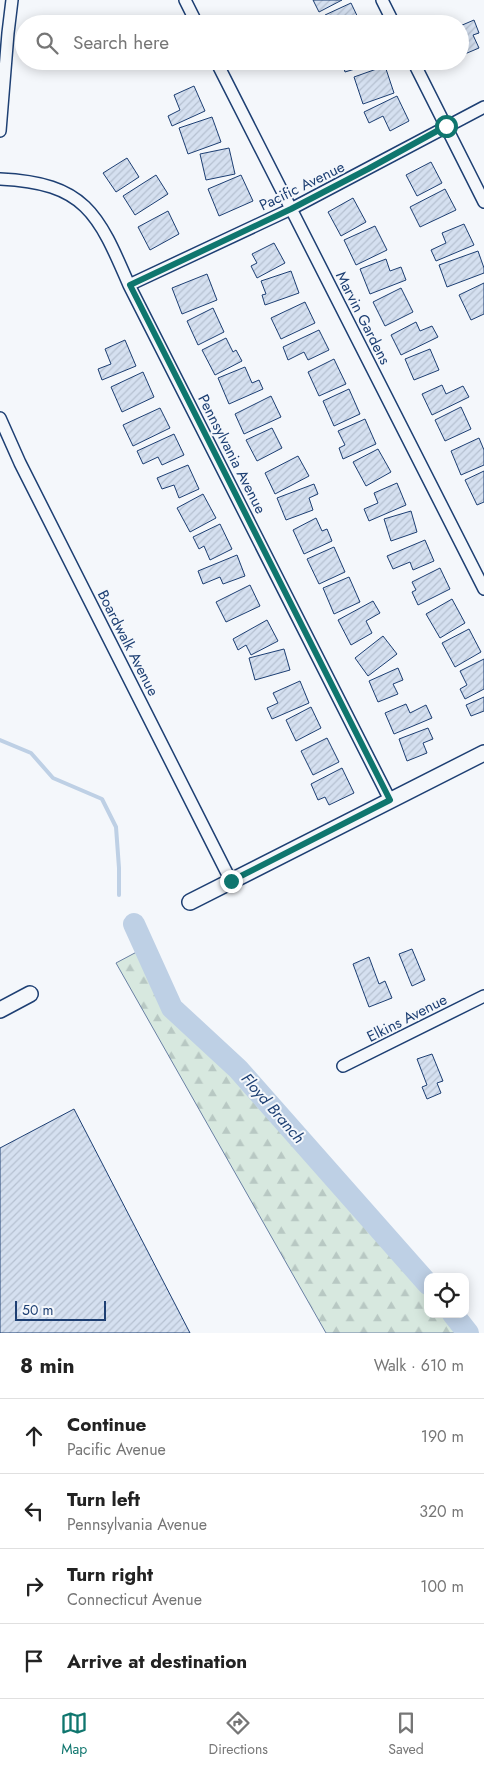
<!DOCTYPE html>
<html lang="en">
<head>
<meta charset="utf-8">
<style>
  body { margin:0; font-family:Jost,sans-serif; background:#f6f6f6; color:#222 }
  .controls { position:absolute; right:15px; bottom:15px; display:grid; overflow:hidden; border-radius:10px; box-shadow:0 2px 12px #0003 }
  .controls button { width:45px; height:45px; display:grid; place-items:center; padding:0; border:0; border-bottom:1px solid #e0e0e0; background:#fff; color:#222; font:25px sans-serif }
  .scale { position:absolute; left:15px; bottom:12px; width:91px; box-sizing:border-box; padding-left:5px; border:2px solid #1d3f73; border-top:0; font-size:14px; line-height:18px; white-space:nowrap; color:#1d3f73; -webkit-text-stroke:4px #f4f7fb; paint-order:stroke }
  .stop { position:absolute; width:15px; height:15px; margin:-11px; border:4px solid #0f766e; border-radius:50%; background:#fff }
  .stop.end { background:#0f766e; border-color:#fff; box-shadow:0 1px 5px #0008 }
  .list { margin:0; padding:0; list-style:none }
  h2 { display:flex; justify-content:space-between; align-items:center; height:65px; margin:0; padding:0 20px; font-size:21px }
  h2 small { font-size:16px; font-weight:400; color:#767676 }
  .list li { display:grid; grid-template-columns:32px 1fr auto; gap:15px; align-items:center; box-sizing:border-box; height:75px; padding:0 20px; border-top:1px solid #e0e0e0 }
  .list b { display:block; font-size:19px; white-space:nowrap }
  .list p { margin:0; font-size:16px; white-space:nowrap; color:#767676 }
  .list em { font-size:16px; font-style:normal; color:#767676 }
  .icon { flex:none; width:28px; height:28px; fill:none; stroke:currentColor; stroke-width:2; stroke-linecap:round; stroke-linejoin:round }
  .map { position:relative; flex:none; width:484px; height:1333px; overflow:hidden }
  .search { position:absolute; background:#fff; box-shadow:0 2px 12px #0003; left:15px; right:15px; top:15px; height:55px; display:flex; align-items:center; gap:12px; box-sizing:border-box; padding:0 18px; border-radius:28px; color:#767676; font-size:19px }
  .sheet { height:365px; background:#fff }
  nav { display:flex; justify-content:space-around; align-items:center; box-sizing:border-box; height:70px; border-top:1px solid #e0e0e0; background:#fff; font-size:14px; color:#767676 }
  nav a { display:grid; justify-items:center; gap:2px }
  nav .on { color:#0f766e }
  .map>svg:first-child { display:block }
  .forest { fill:url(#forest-firs); stroke:#687fa3 }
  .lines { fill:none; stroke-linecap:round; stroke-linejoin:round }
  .stream { stroke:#bed0e5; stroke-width:4 }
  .river { stroke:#bed0e5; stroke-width:22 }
  .building { fill:url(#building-hatch); stroke:#1d3f73 }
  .street-casing { stroke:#1d3f73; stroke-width:14 }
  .secondary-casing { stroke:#1d3f73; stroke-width:18 }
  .street { stroke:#f4f7fb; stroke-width:11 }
  .secondary { stroke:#f4f7fb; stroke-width:15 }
  .route { stroke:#0f766e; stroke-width:6 }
  .labels { text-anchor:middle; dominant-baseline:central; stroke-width:4; stroke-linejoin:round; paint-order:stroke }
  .street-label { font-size:15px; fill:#1d3f73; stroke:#f4f7fb }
  .water-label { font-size:16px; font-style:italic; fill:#1d3f73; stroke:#f4f7fb }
</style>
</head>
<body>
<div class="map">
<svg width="484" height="1333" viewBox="0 0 484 1333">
  <defs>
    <pattern id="forest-firs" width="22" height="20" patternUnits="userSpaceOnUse" patternTransform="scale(1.25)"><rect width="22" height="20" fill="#d7e8df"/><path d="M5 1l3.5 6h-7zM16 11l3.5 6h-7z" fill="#b8c8c3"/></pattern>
    <pattern id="building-hatch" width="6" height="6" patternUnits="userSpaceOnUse" patternTransform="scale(1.25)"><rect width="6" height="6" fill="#d5e0f0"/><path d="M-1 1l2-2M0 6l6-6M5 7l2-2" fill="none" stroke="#b6c1d1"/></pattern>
  </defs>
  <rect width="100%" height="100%" fill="#f4f7fb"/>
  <!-- forest -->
  <path class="forest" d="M146,947L185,1012L215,1044L247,1072L285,1120L399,1256L428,1285V1314H452L467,1333H326L116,963Z"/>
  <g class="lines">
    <!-- stream -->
    <path class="stream" d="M0,740L31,753L53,778L102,799L116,827L119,868V895"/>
    <!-- river -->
    <path class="river" d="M134,924L172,1008L238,1069L428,1284
      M453,1314L468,1333"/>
  </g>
  <!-- building -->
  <path class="building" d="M313,0H342L319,12Z
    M351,3L361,24H329L325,15Z
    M474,20L479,33L473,35L479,48L460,56V26Z
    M342,61H377L378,62L345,72Z
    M385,66L394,93L363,104L354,77Z
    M194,86L205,111L172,126L168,116L180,110L174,95Z
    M397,96L409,121L390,131L383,116L369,123L364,112Z
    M212,117L221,142L188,154L179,128Z
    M229,148L235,174L206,180L200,154Z
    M127,158L139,177L116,192L103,173Z
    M431,162L442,183L417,196L406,175Z
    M156,175L168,194L135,215L123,196Z
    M241,175L253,201L219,216L208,189Z
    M445,189L456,210L420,227L410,207Z
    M353,198L366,222L341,236L328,212Z
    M168,211L179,234L150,250L138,227Z
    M464,224L474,245L436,261L431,250L446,243L442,233Z
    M375,226L387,250L356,265L344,240Z
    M274,243L285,263L257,278L251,266L257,263L252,254Z
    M478,251L484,268V273L447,287L439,265Z
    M386,259L390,271L401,267L406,280L370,294L360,269Z
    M291,271L299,293L265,305L262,295L266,294L261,281Z
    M207,274L217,300L182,314L172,288Z
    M484,283V314L471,320L459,295Z
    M401,288L413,312L385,326L373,302Z
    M305,302L315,323L281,339L271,318Z
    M213,308L224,332L198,345L187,321Z
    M416,322L420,331L432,326L438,337L401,355L391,335Z
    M319,330L329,350L308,360L304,352L288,360L283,347Z
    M226,338L233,352L236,350L242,361L215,375L202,350Z
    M125,340L136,366L102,380L98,369L111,364L105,349Z
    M430,349L439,370L414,380L405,359Z
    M334,359L346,384L319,396L308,372Z
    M245,367L252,383L259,380L263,389L229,404L218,378Z
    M143,372L154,397L122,412L111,387Z
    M442,385L446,394L463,386L469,397L432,415L422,394Z
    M349,389L360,414L334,426L323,401Z
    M271,396L281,417L244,434L235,414Z
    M461,407L471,429L445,441L435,420Z
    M160,408L170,428L133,446L123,425Z
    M365,419L376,444L343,459L339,448L345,445L338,431Z
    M272,428L282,448L257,461L246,440Z
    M174,434L184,455L162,465L158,457L143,464L137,451Z
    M479,438L484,450V465L461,475L451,451Z
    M378,449L391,472L366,486L353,462Z
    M298,456L309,476L275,494L265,473Z
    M188,465L199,489L179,498L174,485L162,489L157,478Z
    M484,471V502L477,505L465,480Z
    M397,483L406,505L369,521L364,509L378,503L374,493Z
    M314,484L318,494L309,498L313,510L286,520L277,498Z
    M203,494L216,518L190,532L177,508Z
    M411,511L417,532L391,541L384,519Z
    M316,518L322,531L327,529L332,541L304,554L293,530Z
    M220,524L232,549L210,560L204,546L199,549L193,537Z
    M425,540L434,561L413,570L410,562L393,569L387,556Z
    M334,547L345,572L319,584L307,559Z
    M237,555L245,576L223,584L220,577L203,584L198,571Z
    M440,568L450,589L418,605L412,592L416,590L412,582Z
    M349,577L360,602L334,614L323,588Z
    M250,585L260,606L226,622L216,602Z
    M452,599L465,623L440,638L426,614Z
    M373,601L380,613L366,621L372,633L351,645L338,620Z
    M267,620L278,641L251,655L246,645L238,650L233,639Z
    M469,629L481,652L455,667L442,643Z
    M383,636L397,654L368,676L355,658Z
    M284,649L290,670L255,680L249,658Z
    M484,659V689L465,699L460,689L467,685L460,671Z
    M398,668L403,680L393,684L398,694L378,702L369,681Z
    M300,681L309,703L272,719L267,708L278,703L273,693Z
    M484,697V711L471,716L466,705Z
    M406,704L410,713L426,705L432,718L394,734L385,713Z
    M311,707L321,728L296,741L286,720Z
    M428,728L433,739L423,743L427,753L407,761L399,739Z
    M327,738L339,762L313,775L301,751Z
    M342,768L354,793L329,805L325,797L318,800L311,784Z
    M412,949L425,980L412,986L399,954Z
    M369,957L379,984L385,981L392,998L369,1007L353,964Z
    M432,1054L443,1081L437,1083L441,1093L427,1099L422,1087L427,1085L417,1059Z
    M74,1109L190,1333H0V1148Z"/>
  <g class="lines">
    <defs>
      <path id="street" d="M185,0L197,24
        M382,0L394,24
        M216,61L484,589
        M413,61L484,202
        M0,131L8,33L12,0
        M0,179C85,183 98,213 129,285L390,800
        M129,285L291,209L484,107
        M0,418L20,463L231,881
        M343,1066L484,996"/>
      <path id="secondary" d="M190,902L484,753
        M0,1010L30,994"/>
    </defs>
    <!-- street casing -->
    <use href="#street" class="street-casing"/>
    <!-- secondary casing -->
    <use href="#secondary" class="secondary-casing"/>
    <!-- street -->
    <use href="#street" class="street"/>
    <!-- secondary -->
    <use href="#secondary" class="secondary"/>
  </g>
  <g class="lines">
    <!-- route -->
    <path class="route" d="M231,881L390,800L130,285L291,209L368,169L446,126"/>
  </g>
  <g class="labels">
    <!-- street labels -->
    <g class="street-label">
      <text transform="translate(302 186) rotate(-26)">Pacific Avenue</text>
      <text transform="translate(363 318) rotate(63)">Marvin Gardens</text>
      <text transform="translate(232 454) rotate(63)">Pennsylvania Avenue</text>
      <text transform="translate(128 643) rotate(63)">Boardwalk Avenue</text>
      <text transform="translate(407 1018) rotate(-27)">Elkins Avenue</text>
    </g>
    <!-- water labels -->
    <g class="water-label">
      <text transform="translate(273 1108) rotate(49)">Floyd Branch</text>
    </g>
  </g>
</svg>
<div class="controls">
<button><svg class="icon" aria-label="locate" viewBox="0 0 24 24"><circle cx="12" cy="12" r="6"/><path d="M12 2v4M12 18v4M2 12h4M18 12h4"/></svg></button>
</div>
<div class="scale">50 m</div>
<div class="stop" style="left:446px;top:126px"></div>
<div class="stop end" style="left:231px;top:881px"></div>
<div class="search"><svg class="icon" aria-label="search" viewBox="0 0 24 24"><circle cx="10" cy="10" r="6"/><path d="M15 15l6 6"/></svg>Search here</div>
</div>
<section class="sheet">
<h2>8 min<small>Walk · 610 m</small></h2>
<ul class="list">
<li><svg class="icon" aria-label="ahead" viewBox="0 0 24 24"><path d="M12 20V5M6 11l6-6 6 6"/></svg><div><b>Continue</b><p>Pacific Avenue</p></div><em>190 m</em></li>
<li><svg class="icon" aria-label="left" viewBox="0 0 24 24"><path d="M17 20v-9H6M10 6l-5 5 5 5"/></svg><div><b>Turn left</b><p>Pennsylvania Avenue</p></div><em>320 m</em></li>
<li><svg class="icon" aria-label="right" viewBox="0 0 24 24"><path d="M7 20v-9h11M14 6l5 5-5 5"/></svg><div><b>Turn right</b><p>Connecticut Avenue</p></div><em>100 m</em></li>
<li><svg class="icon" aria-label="arrive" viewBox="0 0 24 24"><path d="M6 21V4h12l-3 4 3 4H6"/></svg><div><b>Arrive at destination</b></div></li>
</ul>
</section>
<nav>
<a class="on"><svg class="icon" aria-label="map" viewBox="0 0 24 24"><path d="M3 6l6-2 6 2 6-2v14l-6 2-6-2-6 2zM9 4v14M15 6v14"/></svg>Map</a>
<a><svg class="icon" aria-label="directions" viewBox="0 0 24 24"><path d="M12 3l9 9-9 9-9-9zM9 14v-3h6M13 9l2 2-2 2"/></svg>Directions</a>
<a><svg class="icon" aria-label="saved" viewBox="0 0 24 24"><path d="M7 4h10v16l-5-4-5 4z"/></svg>Saved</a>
</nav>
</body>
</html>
